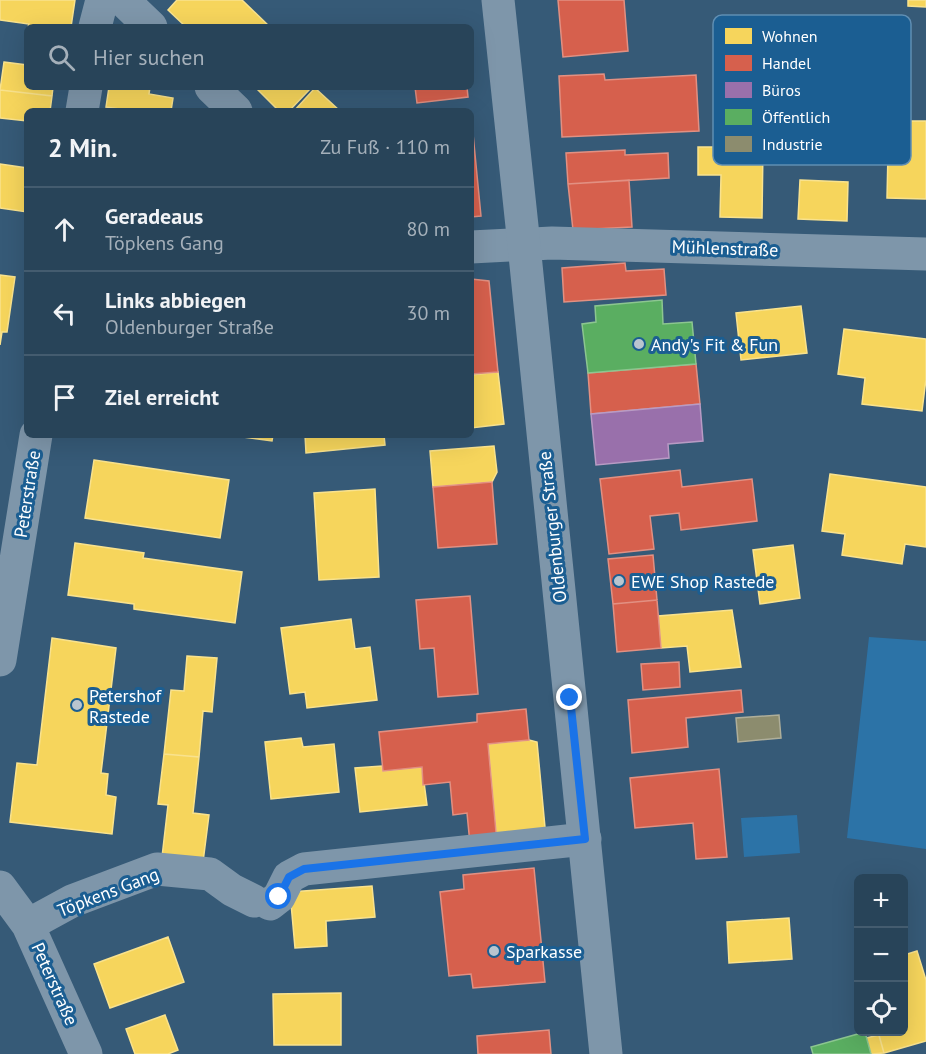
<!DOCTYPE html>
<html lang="de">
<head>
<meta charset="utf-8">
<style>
  body { margin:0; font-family:"PT Sans",sans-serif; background:#304b5f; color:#f1f3f6 }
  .controls { position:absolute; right:18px; bottom:18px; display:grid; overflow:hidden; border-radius:9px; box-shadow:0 6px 24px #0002 }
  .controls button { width:54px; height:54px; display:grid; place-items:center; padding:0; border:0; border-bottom:2px solid #445c6f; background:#284459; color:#f1f3f6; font:30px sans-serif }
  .stop { position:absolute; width:18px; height:18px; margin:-14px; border:4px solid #1a73e8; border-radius:50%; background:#fff }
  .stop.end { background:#1a73e8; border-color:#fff; box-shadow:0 2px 6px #0008 }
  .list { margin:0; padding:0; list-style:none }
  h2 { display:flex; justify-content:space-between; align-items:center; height:78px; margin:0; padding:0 24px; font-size:26px }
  h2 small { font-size:20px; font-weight:400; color:#a5b0ba }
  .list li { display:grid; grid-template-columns:39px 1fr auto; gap:18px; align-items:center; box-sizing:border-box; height:84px; padding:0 24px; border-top:2px solid #445c6f }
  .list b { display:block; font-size:22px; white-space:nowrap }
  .list p { margin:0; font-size:20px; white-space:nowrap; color:#a5b0ba }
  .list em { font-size:20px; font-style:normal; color:#a5b0ba }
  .icon { flex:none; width:33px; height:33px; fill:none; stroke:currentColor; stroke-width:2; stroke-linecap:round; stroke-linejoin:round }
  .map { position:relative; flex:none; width:926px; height:1054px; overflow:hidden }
  .search { position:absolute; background:#284459; box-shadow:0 6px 24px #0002; left:24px; top:24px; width:450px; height:66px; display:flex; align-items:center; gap:15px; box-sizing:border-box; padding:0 21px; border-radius:9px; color:#a5b0ba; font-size:22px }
  .panel { position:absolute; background:#284459; box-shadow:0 6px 24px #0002; left:24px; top:108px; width:450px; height:330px; border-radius:9px }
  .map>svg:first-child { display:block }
  .green { fill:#2c73a7 }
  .homes { fill:#f6d55c; stroke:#f9e28d; stroke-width:1.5 }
  .shops { fill:#d6604d; stroke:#e29082; stroke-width:1.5 }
  .offices { fill:#9970ab; stroke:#b89bc4; stroke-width:1.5 }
  .public { fill:#5aae61; stroke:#8cc690; stroke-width:1.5 }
  .industry { fill:#8c8c6e; stroke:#aeae9a; stroke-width:1.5 }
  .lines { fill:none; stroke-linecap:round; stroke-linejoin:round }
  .minor { stroke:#7e96aa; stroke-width:33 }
  .tertiary { stroke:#7e96aa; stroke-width:33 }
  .route { stroke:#1a73e8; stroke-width:8 }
  .poi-dot { fill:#b9c5cf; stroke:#1b5e92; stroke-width:2 }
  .labels { text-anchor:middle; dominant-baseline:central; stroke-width:6; stroke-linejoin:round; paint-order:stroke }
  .street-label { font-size:18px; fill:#fff; stroke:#1b5e92 }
  .poi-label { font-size:18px; fill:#fff; stroke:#1b5e92; text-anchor:start }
  .key { fill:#1b5e92; stroke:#5f8eb3; stroke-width:1.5 }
  .key-label { font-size:16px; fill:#fff }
</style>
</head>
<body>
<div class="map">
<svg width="926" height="1054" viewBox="0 0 926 1054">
  <rect width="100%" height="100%" fill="#365a77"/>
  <!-- green -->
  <path class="green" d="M869,637L926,641V849L847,838Z
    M797,815L800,853L744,857L741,818Z"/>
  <!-- homes -->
  <path class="homes" d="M0,0H75L71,27H28L29,24L0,20Z
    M177,0H242L270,27H186L168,10Z
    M908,0H926V7L908,6Z
    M4,62L27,65V87H53L52,96L0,90Z
    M109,87H150L149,94L173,98L171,111H133L106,107Z
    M259,87H311V88L289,111H279L257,89Z
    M315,88L340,111H294Z
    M0,90L52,96L50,111H27V121L0,118Z
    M906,121H926V199L887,198L888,153L905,149Z
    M698,147H763L762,218L720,217L721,175H698Z
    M0,164L27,168V212L0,208Z
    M800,180L848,182L847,221L798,219Z
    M0,275L15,277L7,332H2L0,345Z
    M801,306L807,353L741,360L736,313Z
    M844,329L926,339V379L922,411L862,404L865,378L838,374Z
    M498,372L504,424L471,428V375Z
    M228,435H273L272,441Z
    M305,435H384L385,445L306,453Z
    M494,446L497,472L492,482L433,487L430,451Z
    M94,460L229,480L220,538L85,518Z
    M830,474L926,487V547L905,544L902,564L842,555L845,534L822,531Z
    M375,489L379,577L319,580L314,493Z
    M75,543L144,553L143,558L242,572L235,623L134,609V604L68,595Z
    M793,545L800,598L760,604L753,550Z
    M732,610L741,667L690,672L687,646L661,648L658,616Z
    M351,619L355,649L370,647L377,700L307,708L305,692L290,694L281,628Z
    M52,638L116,648L101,773L108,774L106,795L116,797L112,834L10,822L17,763L37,765Z
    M187,656L217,658L212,712L203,711L199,757L164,754L171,690L184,691Z
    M301,738L303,747L334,744L339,792L271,799L265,742Z
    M529,740L537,742L546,838L497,843L488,744Z
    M164,754L199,757L193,813L209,815L203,862L162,857L168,805L158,804Z
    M382,766L383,771L422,767L427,805L360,812L355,768Z
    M372,886L375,917L326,921L327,946L295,948L290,892Z
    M789,918L792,959L729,963L727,922Z
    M168,937L184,982L110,1008L94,964Z
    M917,951L926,980V1041L884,1053L878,1032H904V955Z
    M341,993V1045H274L273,994Z
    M165,1015L178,1050L168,1054H135L126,1029Z
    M879,1035L884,1053L871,1054L866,1038Z"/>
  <!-- shops -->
  <path class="shops" d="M558,0H624L628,51L563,57Z
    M604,74L605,80L696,75L699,131L562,137L559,76Z
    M415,87H467L468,97L417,103Z
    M471,113L481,216L471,217Z
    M625,150V155L668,153L669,178L568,184L566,153Z
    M629,180L632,227L573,230L568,184Z
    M625,263L626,271L664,269L666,295L564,302L562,268Z
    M471,279L489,281L498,372L471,374Z
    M696,364L700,404L591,414L588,373Z
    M680,470L682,487L752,479L757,521L681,530L679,513L650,516L654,549L609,554L600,479Z
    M492,482L497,544L438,548L433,487Z
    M653,555L657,600L613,604L608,559Z
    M470,596L478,694L438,697L434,648L420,649L416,600Z
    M657,600L661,648L617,652L613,604Z
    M679,662L680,687L643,690L641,664Z
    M741,690L743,712L686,718L688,747L632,753L628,700Z
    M526,709L529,740L488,744L497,843L470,844L467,813L453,815L450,782L423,785L422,767L383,771L379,732L477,722V714Z
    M719,769L727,857L696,859L693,823L635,828L630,778Z
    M534,868L545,982L473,988L471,974L449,976L440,892L464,889L463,875Z
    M549,1030L551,1054H478L477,1036Z"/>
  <!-- offices -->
  <path class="offices" d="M700,404L703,441L668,444L669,458L596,465L591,414Z"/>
  <!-- public -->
  <path class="public" d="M662,300L663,324L692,322L696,364L588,373L582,324L596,322L595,306Z
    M865,1032L871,1054H813L811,1047Z"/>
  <!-- industry -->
  <path class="industry" d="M779,715L781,738L738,742L736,718Z"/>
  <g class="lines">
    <!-- minor -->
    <path class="minor" d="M123,0L151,27
      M95,27L102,0
      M211,87L236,111
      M82,111L86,87
      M471,247L552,243L926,254
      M0,660L36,435
      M0,887L28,925L86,1054
      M270,904L279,897L289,877L304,869L585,839
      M28,925L72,901L157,869L210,874L232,890L254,901"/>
    <!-- tertiary -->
    <path class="tertiary" d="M498,0L524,245L606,1054"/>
  </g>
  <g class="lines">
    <!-- route -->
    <path class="route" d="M279,897L289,877L304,869L585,839L570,698"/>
  </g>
  <!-- markers -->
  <g class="poi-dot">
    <circle cx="639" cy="344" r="6"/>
    <circle cx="619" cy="581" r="6"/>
    <circle cx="77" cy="705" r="6"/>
    <circle cx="494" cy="951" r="6"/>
  </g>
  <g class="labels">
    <!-- street labels -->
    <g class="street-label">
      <text transform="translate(725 248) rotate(2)">Mühlenstraße</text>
      <text transform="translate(27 494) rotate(-81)">Peterstraße</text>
      <text transform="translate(552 527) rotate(-96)">Oldenburger Straße</text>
      <text transform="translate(108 892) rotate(-21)">Töpkens Gang</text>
      <text transform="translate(55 984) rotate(66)">Peterstraße</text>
    </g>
    <!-- poi labels -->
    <g class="poi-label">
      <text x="651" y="344">Andy's Fit &amp; Fun</text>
      <text x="631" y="581">EWE Shop Rastede</text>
      <text x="89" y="695">Petershof<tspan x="89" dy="21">Rastede</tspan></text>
      <text x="506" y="951">Sparkasse</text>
    </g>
  </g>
  <!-- legend -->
  <rect x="713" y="15" width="198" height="150" rx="9" class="key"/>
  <rect x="725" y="28" width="27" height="16" fill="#f6d55c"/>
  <rect x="725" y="55" width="27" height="16" fill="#d6604d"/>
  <rect x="725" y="82" width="27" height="16" fill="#9970ab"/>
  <rect x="725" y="109" width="27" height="16" fill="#5aae61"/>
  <rect x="725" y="136" width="27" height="16" fill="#8c8c6e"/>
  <g class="key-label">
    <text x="762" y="42">Wohnen</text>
    <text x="762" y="69">Handel</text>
    <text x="762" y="96">Büros</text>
    <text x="762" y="123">Öffentlich</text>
    <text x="762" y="150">Industrie</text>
  </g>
</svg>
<div class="controls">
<button>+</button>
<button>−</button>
<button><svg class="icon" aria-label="locate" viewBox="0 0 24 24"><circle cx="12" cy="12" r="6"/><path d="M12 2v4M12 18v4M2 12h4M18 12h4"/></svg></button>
</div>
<div class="stop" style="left:279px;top:897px"></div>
<div class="stop end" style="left:570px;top:698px"></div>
<div class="search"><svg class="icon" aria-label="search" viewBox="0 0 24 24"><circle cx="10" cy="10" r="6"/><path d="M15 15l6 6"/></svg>Hier suchen</div>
<section class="panel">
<h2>2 Min.<small>Zu Fuß · 110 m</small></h2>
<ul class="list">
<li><svg class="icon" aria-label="ahead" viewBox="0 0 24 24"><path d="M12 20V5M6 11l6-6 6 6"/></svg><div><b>Geradeaus</b><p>Töpkens Gang</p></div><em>80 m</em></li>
<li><svg class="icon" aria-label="left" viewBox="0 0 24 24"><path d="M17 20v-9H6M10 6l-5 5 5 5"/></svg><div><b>Links abbiegen</b><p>Oldenburger Straße</p></div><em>30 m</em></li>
<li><svg class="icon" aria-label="arrive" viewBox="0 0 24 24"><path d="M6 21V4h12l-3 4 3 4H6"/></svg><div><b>Ziel erreicht</b></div></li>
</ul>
</section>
</div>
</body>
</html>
